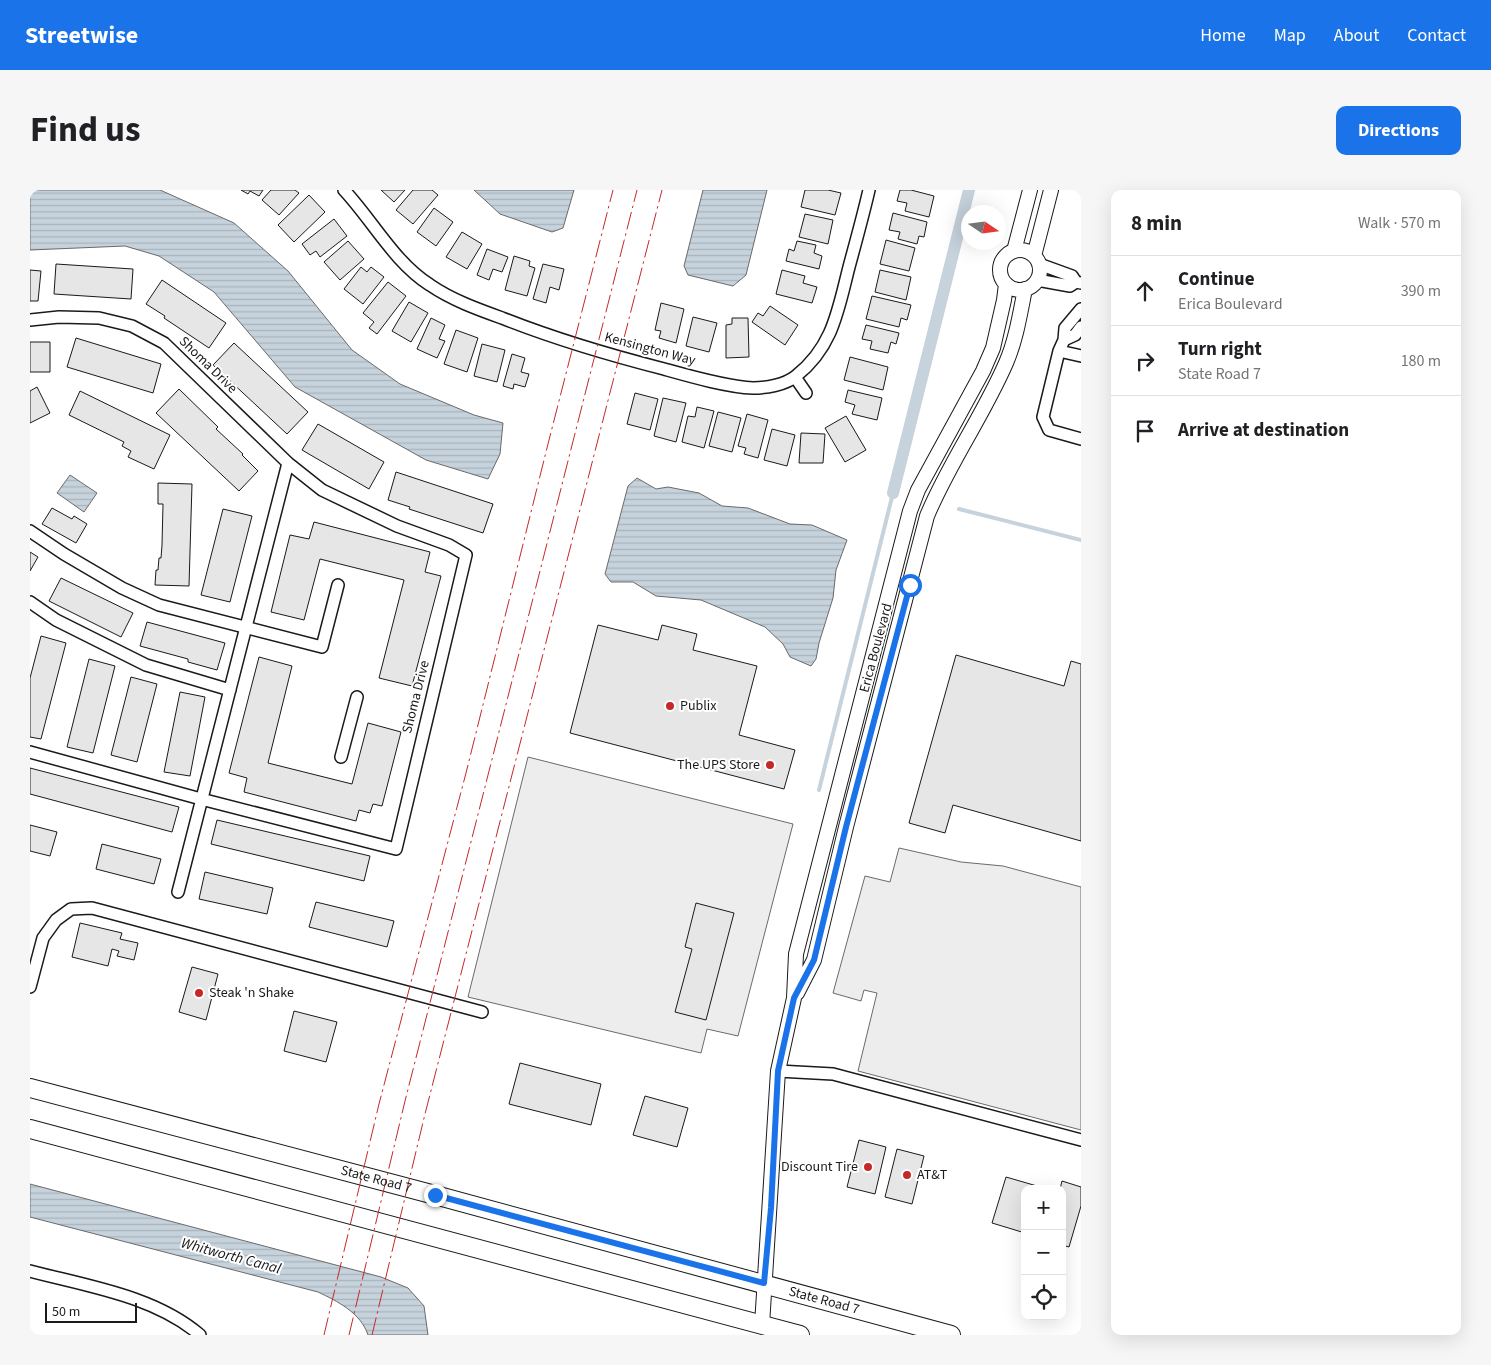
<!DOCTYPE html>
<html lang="en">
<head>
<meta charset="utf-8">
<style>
  body { margin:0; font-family:"Source Sans 3",sans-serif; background:#f6f6f6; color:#202124 }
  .controls { position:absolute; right:15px; bottom:15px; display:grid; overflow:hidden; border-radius:10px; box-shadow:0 5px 20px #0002 }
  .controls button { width:45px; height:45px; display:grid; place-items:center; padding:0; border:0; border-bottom:1px solid #e0e0e0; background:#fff; color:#202124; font:25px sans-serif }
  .compass { position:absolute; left:931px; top:15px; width:45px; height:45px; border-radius:50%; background:#fff; box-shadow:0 5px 20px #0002; rotate:103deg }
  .scale { position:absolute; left:15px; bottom:12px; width:92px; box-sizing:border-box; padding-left:5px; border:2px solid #1a1a1a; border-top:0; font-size:14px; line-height:18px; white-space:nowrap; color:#1a1a1a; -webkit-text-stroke:4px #fff; paint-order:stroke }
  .stop { position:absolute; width:15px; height:15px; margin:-11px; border:4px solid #1a73e8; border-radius:50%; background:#fff }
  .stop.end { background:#1a73e8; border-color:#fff; box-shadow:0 1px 5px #0008 }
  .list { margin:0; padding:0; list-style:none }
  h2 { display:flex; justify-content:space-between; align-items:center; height:65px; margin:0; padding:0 20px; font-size:21px }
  h2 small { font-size:16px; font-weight:400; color:#757577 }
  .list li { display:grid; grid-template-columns:32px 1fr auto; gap:15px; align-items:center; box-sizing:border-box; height:70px; padding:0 20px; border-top:1px solid #e0e0e0 }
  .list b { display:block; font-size:19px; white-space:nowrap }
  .list p { margin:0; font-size:16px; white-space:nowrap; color:#757577 }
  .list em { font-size:16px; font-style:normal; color:#757577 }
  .icon { flex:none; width:28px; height:28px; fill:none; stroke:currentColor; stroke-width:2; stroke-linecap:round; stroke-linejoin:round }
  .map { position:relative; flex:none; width:1051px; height:1145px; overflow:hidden; border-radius:10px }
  header { display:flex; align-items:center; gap:30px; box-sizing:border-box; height:70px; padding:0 25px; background:#1a73e8; color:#fff }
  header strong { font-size:24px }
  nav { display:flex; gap:28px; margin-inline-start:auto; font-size:18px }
  .intro { display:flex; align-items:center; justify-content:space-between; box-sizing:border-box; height:120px; padding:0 30px }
  h1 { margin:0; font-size:35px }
  .button { padding:12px 22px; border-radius:10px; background:#1a73e8; color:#fff; font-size:18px; font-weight:700 }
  main { display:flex; gap:30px; padding:0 30px }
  aside { flex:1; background:#fff; border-radius:10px; box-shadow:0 5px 20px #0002 }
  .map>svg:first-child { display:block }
  .parking { fill:#ededed; stroke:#6a6a6a }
  .water { fill:url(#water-rules); stroke:#6a6a6a }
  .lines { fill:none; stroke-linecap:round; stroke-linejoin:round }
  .stream { stroke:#c6d2dc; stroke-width:4 }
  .canal { stroke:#c6d2dc; stroke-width:12 }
  .building { fill:#e6e6e6; stroke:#1a1a1a }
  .minor-casing { stroke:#1a1a1a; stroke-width:14 }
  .tertiary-casing { stroke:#1a1a1a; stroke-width:16 }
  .primary-casing { stroke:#1a1a1a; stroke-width:20 }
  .minor { stroke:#fff; stroke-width:11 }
  .tertiary { stroke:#fff; stroke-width:14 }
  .primary { stroke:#fff; stroke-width:18 }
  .power { stroke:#c62828; stroke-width:1; stroke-dasharray:18 4 2.5 4; stroke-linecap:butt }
  .route { stroke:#1a73e8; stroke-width:6 }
  .poi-dot { fill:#c62828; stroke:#fff; stroke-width:2 }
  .labels { text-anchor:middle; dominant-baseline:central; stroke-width:4; stroke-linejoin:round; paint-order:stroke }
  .street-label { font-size:14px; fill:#1a1a1a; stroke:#fff }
  .poi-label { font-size:14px; fill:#1a1a1a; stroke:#fff; text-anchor:start }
  .water-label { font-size:15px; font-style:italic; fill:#1a1a1a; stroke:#fff }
</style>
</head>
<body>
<header>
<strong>Streetwise</strong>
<nav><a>Home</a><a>Map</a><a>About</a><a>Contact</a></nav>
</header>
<div class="intro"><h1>Find us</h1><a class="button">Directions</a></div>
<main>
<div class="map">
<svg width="1051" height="1145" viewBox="0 0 1051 1145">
  <defs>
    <pattern id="water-rules" width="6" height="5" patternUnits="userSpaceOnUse" patternTransform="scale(1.25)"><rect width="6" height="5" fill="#c6d2dc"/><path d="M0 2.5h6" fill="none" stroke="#aab4bc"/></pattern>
  </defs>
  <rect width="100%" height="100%" fill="#fff"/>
  <!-- parking -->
  <path class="parking" d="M498,567L763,634L708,846L677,839L671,863L438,807Z
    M869,658L931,672L973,676L1051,697V940L828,881L847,803L834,800L831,811L803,803L835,686L860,692Z"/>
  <!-- water -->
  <path class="water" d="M0,0H130L204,33L258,81L322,160L370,194L444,225L473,233L470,264L458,289L396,270L265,197L184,102L129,66L95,56L0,60Z
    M444,0H544L533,38L522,42L470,24Z
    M673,0H737L716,85L703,96L658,85L654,76Z
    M40,285L67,303L54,322L27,303Z
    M607,288L626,299L638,297L669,303L692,316L718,318L760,334L782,335L817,350L806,380L803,408L789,453L786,469L781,476L760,467L753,454L735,437L671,410L626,406L603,392H581L575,384L598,296Z
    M0,994L351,1087L378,1098L394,1116L398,1145H338C331,1123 307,1111 288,1102L0,1027Z"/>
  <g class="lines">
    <!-- stream -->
    <path class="stream" d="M929,319L1051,350
      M789,600L863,303"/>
    <!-- canal -->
    <path class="canal" d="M863,303L939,0"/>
  </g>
  <!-- building -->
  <path class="building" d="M211,0H233L229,6L220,1L218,4Z
    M241,0H265L269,3L249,25L232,10Z
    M351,0H375L364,12Z
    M383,0H402L408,5L383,34L366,20Z
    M775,0H798L811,3L805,25L771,17Z
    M870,0H881L904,6L899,27L875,21L877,13L867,11Z
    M279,5L295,22L264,52L248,35Z
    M404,18L423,32L406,56L387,42Z
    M863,23L897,32L894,47L889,46L887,54L868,49L870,42L859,40Z
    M775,24L803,30L798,54L769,47Z
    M304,29L317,46L290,67L286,61L280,65L272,54Z
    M432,42L452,54L437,79L416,67Z
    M856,50L885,58L879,81L850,74Z
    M318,51L334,69L310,90L294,72Z
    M767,51L786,55L784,63L792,66L789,79L756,71L759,59L764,61Z
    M457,59L478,67L472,82L463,79L459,90L447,85Z
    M484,66L500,71L499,76L505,78L497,106L475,100Z
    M26,74L103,79L101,109L24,104Z
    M513,74L534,79L529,100L520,97L516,113L503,109Z
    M331,77L337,82L341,77L354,87L333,114L314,99Z
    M0,80L11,81L8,111H0Z
    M752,80L775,86L773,93L787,97L782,113L746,104Z
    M850,80L881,87L876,110L845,102Z
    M132,90L196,133L179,158L134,128L135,126L116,114Z
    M358,92L376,106L347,144L339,138L344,132L333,123Z
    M842,106L881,115L877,130L871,128L869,137L836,129Z
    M379,112L398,123L381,152L362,141Z
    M631,113L654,119L646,153L629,148L631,141L625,140Z
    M740,116L768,135L755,155L722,132L728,123L733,126Z
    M663,127L687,133L679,162L656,156Z
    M401,128L415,135L409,149L415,151L407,168L387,159Z
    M702,128H718L719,167L696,168V135L702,134Z
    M836,135L869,143L866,154L861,152L858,163L840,159L842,151L832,149Z
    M426,140L448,148L437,182L414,174Z
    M46,148L131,174L123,203L37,177Z
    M0,152H20V182H0Z
    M204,153L278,222L257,244L183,175Z
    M452,154L475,160L467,192L444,186Z
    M482,164L495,168L491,182L499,184L495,197L484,194L483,199L473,196Z
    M820,167L858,177L853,200L814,190Z
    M7,197L20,223L0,233V201Z
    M149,199L188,237L186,239L213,264L212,265L228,281L209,301L126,223Z
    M818,200L852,208L847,230L822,224L825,215L815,212Z
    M50,201L140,245L124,279L98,267L101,261L92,256L94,252L39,225Z
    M605,203L628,209L620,240L597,234Z
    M633,208L656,213L646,252L624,246Z
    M667,217L684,221L674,258L652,252L658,226L665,227Z
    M688,222L711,228L702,262L679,256Z
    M717,224L738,230L728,268L714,264L716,258L708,256Z
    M816,226L836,260L815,272L795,238Z
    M288,234L354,272L339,299L272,260Z
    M742,239L765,245L757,276L734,270Z
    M771,243L795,244L793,273H769Z
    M366,282L463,314L453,343L379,319L380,317L358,310Z
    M128,293L162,294L159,396L125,395L126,380H128L129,368H131L132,355L133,314H128Z
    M22,318L42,329L44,326L57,334L46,353L12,334Z
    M193,319L222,326L200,412L171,405Z
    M284,332L400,362L395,382L411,386L382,496L349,488L374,390L290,369L274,430L241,422L260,345L279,349Z
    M0,362L8,367L0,381Z
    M31,388L103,423L91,447L19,411Z
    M117,432L195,453L187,480L158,472V469L110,456Z
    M568,435L628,450L632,435L667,444L663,460L727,476L709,545L765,560L754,599L540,543Z
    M11,446L36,453L11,549L0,547V488Z
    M926,465L1034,496L1041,471L1051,474V651L923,615L915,643L879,633Z
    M229,467L262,476L238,573L322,594L338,533L371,542L352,616L343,614L340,623L329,620L326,631L214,602L217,588L199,583Z
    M59,469L85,476L63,563L37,557Z
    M101,487L127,494L107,572L81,565Z
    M150,502L175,507L160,586L134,582Z
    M0,578L149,617L142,642L0,604Z
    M187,630L340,666L334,691L181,654Z
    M0,635L27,642L20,666L0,661Z
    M72,654L131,669L124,694L66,679Z
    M175,682L243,698L237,724L169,709Z
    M286,712L364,731L357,757L279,737Z
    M666,713L704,723L676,830L645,822L662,759L655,757Z
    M50,733L92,743L90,749L108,753L104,770L87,766L89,761L82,759L78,776L42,767Z
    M162,777L188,784L176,830L149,822Z
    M264,821L307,832L296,872L254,861Z
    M490,873L571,894L561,935L479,914Z
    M615,906L658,918L647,957L603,945Z
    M829,950L856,957L845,1004L817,997Z
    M867,959L894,966L882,1014L855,1007Z
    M976,987L1007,996L1006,999H995V1043L962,1033Z
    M1032,991L1051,997V1016L1039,1057L1032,1055V999H1030Z"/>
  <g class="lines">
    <defs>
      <path id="minor" d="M314,0C343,31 364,72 400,95C422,110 447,119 472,128C525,149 579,165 634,179C659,186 697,197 723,198C736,198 755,195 766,186C803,157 808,120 819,77C826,51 833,26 839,0
        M1009,74L1042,86L1046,92L1051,93
        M1007,90L1040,96L1046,92
        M1051,119L1035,138L1034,150L1045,145L1051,137
        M0,130L29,127L69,128L102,136L134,153L258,273L292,300L367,336L419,355L436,365L366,659L171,609L0,562
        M1034,150L1029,161L1013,227L1019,240L1051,249
        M1029,161L1051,166
        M765,187L776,203
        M0,341L34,364L92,398L129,415L292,457L308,395
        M0,412L26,430L116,475L200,500
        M311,567L327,507
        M148,702L258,273
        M0,797L13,748L26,730L41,719L62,718L452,822
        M748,881L803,884L1051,950
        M0,1081C57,1096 125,1106 170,1145"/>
      <path id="tertiary" d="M970 80a20 20 0 1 1 40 0a20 20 0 1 1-40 0Z
        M984,61L1000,0
        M1004,66L1021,0
        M767,803L784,770L816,637L897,326C919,273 953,226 976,173C986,150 990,124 995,99
        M732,1135L748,881L764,808L766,764L880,321L888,300L953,181L963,158L974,110L976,94"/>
      <g id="primary">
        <path id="s1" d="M0,898L405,1005L921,1145"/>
        <path d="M0,939L770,1145"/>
      </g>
    </defs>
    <!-- minor casing -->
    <use href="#minor" class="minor-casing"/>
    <!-- tertiary casing -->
    <use href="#tertiary" class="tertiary-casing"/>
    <!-- primary casing -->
    <use href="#primary" class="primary-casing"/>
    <!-- minor -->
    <use href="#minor" class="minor"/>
    <!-- tertiary -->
    <use href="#tertiary" class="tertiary"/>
    <!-- primary -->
    <use href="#primary" class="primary"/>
    <!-- power -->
    <path class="power" d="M294,1145L349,914L436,583L519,250L583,0
      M319,1145L375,911L607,0
      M342,1145L395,924L632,0"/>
  </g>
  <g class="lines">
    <!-- route -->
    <path class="route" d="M405,1005L734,1093L741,1018L748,881L764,808L784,770L816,637L880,395"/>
  </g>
  <!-- markers -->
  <g class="poi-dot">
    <circle cx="640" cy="516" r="5"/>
    <circle cx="740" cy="575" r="5"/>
    <circle cx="169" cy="803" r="5"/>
    <circle cx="838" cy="977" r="5"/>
    <circle cx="877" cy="985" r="5"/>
  </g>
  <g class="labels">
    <!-- street labels -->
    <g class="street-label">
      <text transform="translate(620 159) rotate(15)">Kensington Way</text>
      <text transform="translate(178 175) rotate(44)">Shoma Drive</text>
      <text transform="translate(846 458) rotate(-75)">Erica Boulevard</text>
      <text transform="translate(386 507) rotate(-76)">Shoma Drive</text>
      <text stroke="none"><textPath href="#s1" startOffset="358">State Road 7</textPath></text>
      <text stroke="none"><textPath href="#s1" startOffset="822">State Road 7</textPath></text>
    </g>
    <!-- poi labels -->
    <g class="poi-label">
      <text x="650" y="516">Publix</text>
      <text x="730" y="575" text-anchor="end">The UPS Store</text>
      <text x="179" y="803">Steak 'n Shake</text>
      <text x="828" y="977" text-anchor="end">Discount Tire</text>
      <text x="887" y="985">AT&amp;T</text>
    </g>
    <!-- water labels -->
    <g class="water-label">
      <text transform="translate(201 1066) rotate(15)">Whitworth Canal</text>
    </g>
  </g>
</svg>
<div class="controls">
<button>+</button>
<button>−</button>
<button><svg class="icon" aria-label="locate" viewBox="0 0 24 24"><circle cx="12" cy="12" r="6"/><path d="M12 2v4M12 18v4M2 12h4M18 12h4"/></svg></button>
</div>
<svg class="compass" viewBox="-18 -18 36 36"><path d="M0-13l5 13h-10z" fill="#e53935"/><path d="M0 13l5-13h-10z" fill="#757577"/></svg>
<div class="scale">50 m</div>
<div class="stop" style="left:880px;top:395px"></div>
<div class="stop end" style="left:405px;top:1005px"></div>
</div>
<aside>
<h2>8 min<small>Walk · 570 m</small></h2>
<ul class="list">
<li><svg class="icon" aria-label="ahead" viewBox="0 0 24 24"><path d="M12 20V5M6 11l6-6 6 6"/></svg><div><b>Continue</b><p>Erica Boulevard</p></div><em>390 m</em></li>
<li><svg class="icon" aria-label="right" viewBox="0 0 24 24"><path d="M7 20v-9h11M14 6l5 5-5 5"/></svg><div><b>Turn right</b><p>State Road 7</p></div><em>180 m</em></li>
<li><svg class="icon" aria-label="arrive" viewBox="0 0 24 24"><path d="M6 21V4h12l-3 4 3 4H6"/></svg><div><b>Arrive at destination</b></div></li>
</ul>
</aside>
</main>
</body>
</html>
